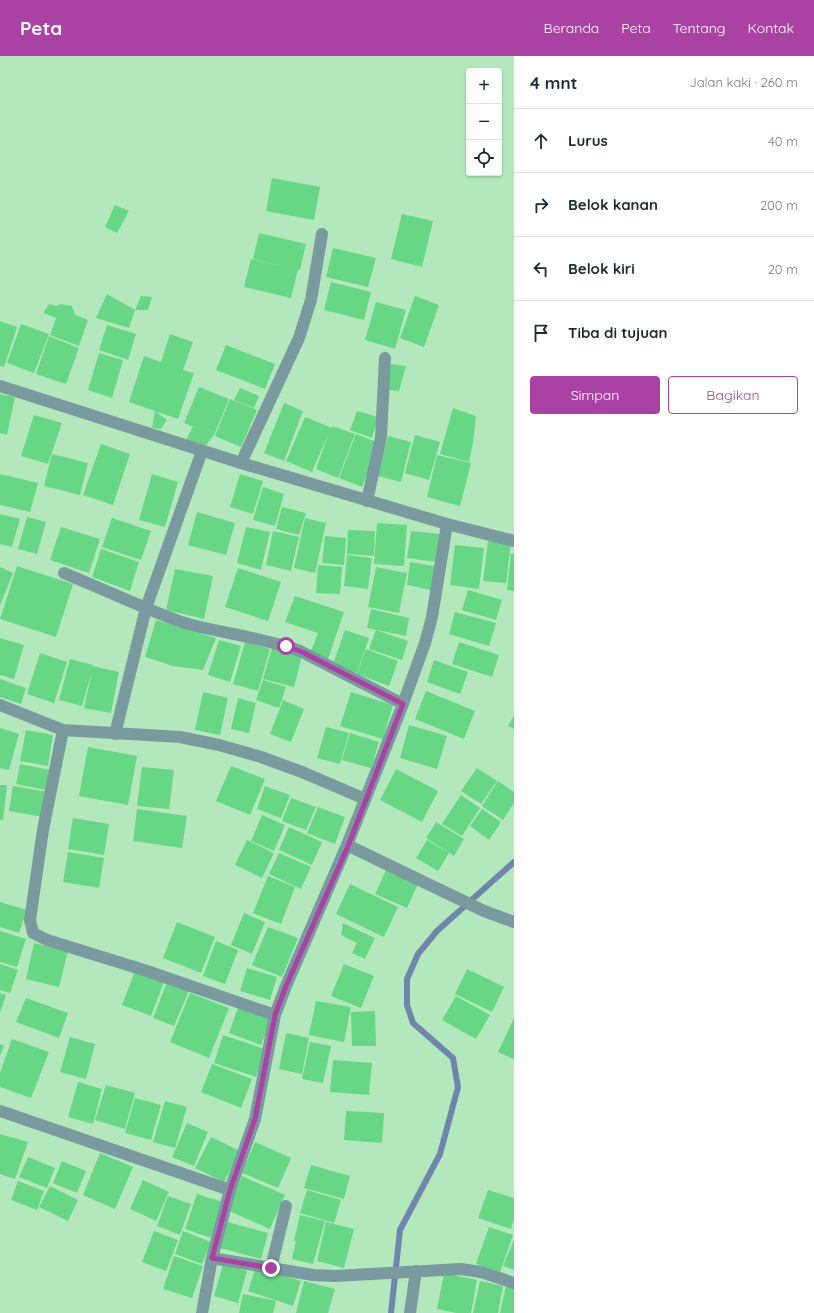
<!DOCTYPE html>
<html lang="id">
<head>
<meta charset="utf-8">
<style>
  body { margin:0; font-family:Quicksand,sans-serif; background:#f6f6f7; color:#1f2937 }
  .controls { position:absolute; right:12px; top:12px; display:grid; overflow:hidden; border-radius:4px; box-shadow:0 1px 3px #0004 }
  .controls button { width:36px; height:36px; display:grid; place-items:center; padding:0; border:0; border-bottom:1px solid #e0e1e3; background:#fff; color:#1f2937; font:20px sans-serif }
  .stop { position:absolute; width:12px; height:12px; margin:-9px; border:3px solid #aa42a4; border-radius:50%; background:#fff }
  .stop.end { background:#aa42a4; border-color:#fff; box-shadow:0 1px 4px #0008 }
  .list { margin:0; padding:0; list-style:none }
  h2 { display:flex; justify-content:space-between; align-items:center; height:52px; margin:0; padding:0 16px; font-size:17px }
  h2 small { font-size:13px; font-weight:400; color:#747a83 }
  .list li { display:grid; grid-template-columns:26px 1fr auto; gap:12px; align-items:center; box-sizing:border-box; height:64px; padding:0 16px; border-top:1px solid #e0e1e3 }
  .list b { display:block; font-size:15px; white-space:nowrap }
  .list em { font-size:13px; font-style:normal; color:#747a83 }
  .actions { display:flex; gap:8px; padding:12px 16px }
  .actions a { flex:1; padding:9px 0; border:1px solid #aa42a4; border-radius:4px; text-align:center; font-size:14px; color:#aa42a4 }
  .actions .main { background:#aa42a4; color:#fff }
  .icon { flex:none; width:22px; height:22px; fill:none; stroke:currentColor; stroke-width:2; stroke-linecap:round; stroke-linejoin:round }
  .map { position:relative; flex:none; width:514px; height:1257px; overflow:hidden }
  header { display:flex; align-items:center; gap:24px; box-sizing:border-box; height:56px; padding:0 20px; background:#aa42a4; color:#fff }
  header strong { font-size:19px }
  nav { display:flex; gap:22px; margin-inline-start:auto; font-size:14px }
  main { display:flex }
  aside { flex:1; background:#fff }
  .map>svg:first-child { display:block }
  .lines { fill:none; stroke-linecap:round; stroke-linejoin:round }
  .stream { stroke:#7085ac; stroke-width:6 }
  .building { fill:#68d785 }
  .minor { stroke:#7a9a9f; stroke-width:12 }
  .route { stroke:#aa42a4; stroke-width:5 }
</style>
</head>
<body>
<header>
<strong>Peta</strong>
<nav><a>Beranda</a><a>Peta</a><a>Tentang</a><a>Kontak</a></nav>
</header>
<main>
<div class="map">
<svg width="514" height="1257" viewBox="0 0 514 1257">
  <rect width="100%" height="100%" fill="#b3e8bd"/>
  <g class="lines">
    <!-- stream -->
    <path class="stream" d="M391,1257L400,1174L440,1098L458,1031L453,1002L413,967L407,949V923L418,898L437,875L514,806"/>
  </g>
  <!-- building -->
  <path class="building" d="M272,122L320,131L314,164L266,155Z
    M115,149L129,155L117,177L105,171Z
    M402,158L433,165L422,211L391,203Z
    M259,177L306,188L300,214H298L291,242L244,231L251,203L285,211L253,203Z
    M333,192L376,202L368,231L326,221Z
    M331,226L371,236L364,264L324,254Z
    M107,238L135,254L129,272L96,262Z
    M141,240L152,241L148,254H135Z
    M415,240L439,249L424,291L400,282Z
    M376,246L406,254L395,293L365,284Z
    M49,248L57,250L60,248L72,250L75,259L88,264L79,290L50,279L56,262L43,257Z
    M0,265L17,271L4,311L0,310Z
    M21,268L49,278L34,317L7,307Z
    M107,269L136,278L128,304L99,294Z
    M170,278L193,286L183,314L194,317L178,363L155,355L167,364L161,373L152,372L155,355L129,346L144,300L161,306Z
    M49,280L79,292L66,328L36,318Z
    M226,289L275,308L265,333L216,314Z
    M99,297L123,304L112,342L88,334Z
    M390,308L406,310L399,335L386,334Z
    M199,331L229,343L214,379L206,389L186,384L193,371L184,367Z
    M240,332L259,340L254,352L234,344Z
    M0,338L15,341L7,379L0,377Z
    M230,343L257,354L241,391L215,380Z
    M284,347L303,355L284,405L264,397Z
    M453,352L476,360L473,387L469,406L440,398Z
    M357,355L378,361L372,382L350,374Z
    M34,359L62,367L48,408L21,400Z
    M305,361L332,372V370L355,378L338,422L316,413L329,376L312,416L286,405Z
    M356,378L379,387L362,431L339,422Z
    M415,379L440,386L429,424L405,417Z
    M388,380L411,386L401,426L378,420Z
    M101,388L130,398L113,449L83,439Z
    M52,398L88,407L80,439L44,430Z
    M437,399L471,407L460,450L427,441Z
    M0,418L38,427L30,456L0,449Z
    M152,418L178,426L165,471L139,464Z
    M240,418L263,425L253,458L230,451Z
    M263,431L284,438L275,470L253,464Z
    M282,451L306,457L299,479L276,473Z
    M197,456L235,467L226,499L188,489Z
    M0,458L20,463L12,491L0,488Z
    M27,461L46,466L37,498L18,493Z
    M112,462L151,475L141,504L102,491Z
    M305,462L326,467L315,517L294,512Z
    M377,467L407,469L404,510L374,508Z
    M61,471L100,483L89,517L50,504Z
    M246,471L270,476L261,514L237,507Z
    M348,474L375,475L374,500L347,498Z
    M273,475L299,481L291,515L266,509Z
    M411,475L440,478L437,506L407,502Z
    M325,480L346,482L344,509L322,507Z
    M488,485L511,487L506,527L483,525Z
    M455,489L484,492L479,533L450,529Z
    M101,493L139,506L130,535L92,521Z
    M511,498H514V535L507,534Z
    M347,499L372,502L368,533L344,530Z
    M410,506L435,510L431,534L407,529Z
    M318,509L342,511L340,538L316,537Z
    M17,510L73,528L56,581L0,563Z
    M0,511L13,517L0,550Z
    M376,511L407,517L399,557L368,551Z
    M238,512L281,526L268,565L225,551Z
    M175,513L213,520L204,563L166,554Z
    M468,534L502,544L496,564L462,554Z
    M295,540L344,556L327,606L311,595L318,577L285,566Z
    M371,553L409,562L406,580L367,572Z
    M455,556L496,567L489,590L449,578Z
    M156,564L216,582L203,614L173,610L145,601Z
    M345,574L369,582L357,617L333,608Z
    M376,574L408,585L402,604L369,593Z
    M0,582L24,589L14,623L0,619Z
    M219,584L241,590L230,626L208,619Z
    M245,586L270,593L258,635L233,628Z
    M459,586L499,599L492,621L452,608Z
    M272,592L302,600L294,631L263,623Z
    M366,593L398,605L389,630L357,618Z
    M40,597L67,606L54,647L27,638Z
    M70,603L93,609L92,610L119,616L111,657L84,652L92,615L82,650L59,644Z
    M434,604L468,616L460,638L427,626Z
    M0,623L26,632L21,648L0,641Z
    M263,624L286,631L279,652L256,644Z
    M426,635L475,655L464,683L415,663Z
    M203,636L228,642L220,679L195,674Z
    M351,636L393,649L383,683L340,670Z
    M238,642L256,647L249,677L231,673Z
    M283,644L304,653L291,686L270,678Z
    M514,659V673L508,670Z
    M409,669L447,680L437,713L400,702Z
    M326,671L349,677L340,708L317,702Z
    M0,672L19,678L9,714L0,712Z
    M26,674L53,679L48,710L20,705Z
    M350,677L379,686L371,712L342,704Z
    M88,691L137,700L128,749L79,740Z
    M20,708L50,714L46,734L16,728Z
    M231,710L265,723L250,759L216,745Z
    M142,711L174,714L169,753L137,750Z
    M477,712L497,725L481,748L461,735Z
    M396,713L438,735L422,766L380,744Z
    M498,725L514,736V747L503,764L482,750Z
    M0,729H7L3,764H0Z
    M13,730L48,736L43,761L9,755Z
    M265,730L290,739L281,762L257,753Z
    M461,739L480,752L462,780L442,768Z
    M291,742L316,751L306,774L282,765Z
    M318,751L345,761L335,788L307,777Z
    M137,753L187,760L182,792L133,785Z
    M482,753L501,766L489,784L470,770Z
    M262,759L285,769L274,795L251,785Z
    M73,762L109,768L104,799L68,793Z
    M436,766L464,783L454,800L426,782Z
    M289,771L322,786L312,809L279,794Z
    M247,784L274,797L262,822L235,809Z
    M427,784L449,797L438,815L416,802Z
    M68,796L104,802L99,832L63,826Z
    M279,797L311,811L301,833L269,818Z
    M386,814L418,828L407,852L375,838Z
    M268,820L295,831L281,868L253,857Z
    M350,828L398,851L384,881L336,858Z
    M0,846L27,854L19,877L0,871Z
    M244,857L265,866L252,898L231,889Z
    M177,866L215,881L201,917L163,902Z
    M343,867L375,882L365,903L352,897L357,887L341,879Z
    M268,871L298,882L282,921L252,909Z
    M0,875L26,883L17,911L0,906Z
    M216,885L238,894L225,928L203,920Z
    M34,887L68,895L59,931L26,923Z
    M0,908L18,914L10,937L0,934Z
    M344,908L374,920L361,952L331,940Z
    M247,912L277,921L270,944L240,935Z
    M467,913L504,931L492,956L455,938Z
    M135,915L164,926L151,960L122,949Z
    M167,926L189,935L174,970L153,962Z
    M0,937L6,939L0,957Z
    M190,937L229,952L209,1002L170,986Z
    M456,940L490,959L476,983L442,964Z
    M26,942L68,957L59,982L16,966Z
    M316,945L351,951L344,986L309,979Z
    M239,949L272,961L261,989L229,977Z
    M375,955L376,990H352L351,956Z
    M514,962V1003L498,996Z
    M286,977L309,982L302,1018L279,1013Z
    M223,979L265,993L256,1021L214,1007Z
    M70,981L95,988L86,1023L60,1016Z
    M12,983L49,996L31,1042L0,1031V1017Z
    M310,986L331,990L323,1027L302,1023Z
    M0,988L4,990L0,1000Z
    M333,1004L372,1007L369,1039L330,1036Z
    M212,1008L252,1023L241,1052L201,1036Z
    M78,1026L102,1033L93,1068L68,1061Z
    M106,1029L135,1037L125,1073L95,1064Z
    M135,1042L161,1049L151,1084L125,1077Z
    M165,1045L187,1051L175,1092L153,1086Z
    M346,1055L384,1057L382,1087L344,1084Z
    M187,1067L208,1076L194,1110L172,1101Z
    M0,1078L28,1086L15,1123L0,1118Z
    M211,1081L240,1095L224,1126L195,1112Z
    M255,1086L291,1102L278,1132L242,1117Z
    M100,1097L133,1111L115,1153L83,1139Z
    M28,1101L55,1112L47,1132L19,1121Z
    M62,1105L86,1115L77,1137L53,1127Z
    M311,1109L350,1120L344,1143L304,1132Z
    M242,1120L285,1139L270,1173L227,1154Z
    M143,1124L169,1136L156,1165L130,1153Z
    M18,1125L44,1135L37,1154L11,1144Z
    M50,1130L78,1144L68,1165L39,1151Z
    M307,1134L341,1144L334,1167L300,1157Z
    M488,1134L514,1142V1163L511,1173L478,1162Z
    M197,1138L223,1146L211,1182L185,1173Z
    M168,1140L191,1148L180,1179L157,1170Z
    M300,1159L325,1165L313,1208L292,1203L296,1185H294Z
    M227,1166L268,1177L261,1203L220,1192Z
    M326,1166L354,1173L344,1212L317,1205Z
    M489,1171L513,1179L500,1216L476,1208Z
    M154,1175L178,1184L166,1215L142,1206Z
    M183,1175L211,1186L202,1208L175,1198Z
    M514,1184V1214L503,1210Z
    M174,1200L203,1210L192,1242L163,1233Z
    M223,1208L247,1215L238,1247L214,1240Z
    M256,1211L301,1225L293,1250L248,1235Z
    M444,1217L477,1224L471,1257H456L437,1253Z
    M304,1225L335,1233L328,1257H296Z
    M480,1225L503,1230L498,1257H473Z
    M506,1230L514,1232V1257H500Z
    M243,1238L276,1245L273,1257H239Z"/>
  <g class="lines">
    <!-- minor -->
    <path class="minor" d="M0,330L241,407L447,468L514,485
      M202,395L146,552C161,558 176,565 192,569C228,578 264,582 300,595L403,648
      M241,407L299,282L311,244L322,178
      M367,445L381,381L385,302
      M64,517L146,552L115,678
      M0,649L63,674L180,681L219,689L261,701L302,716L365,743
      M63,674L43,774L30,864L33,877L47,884L144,914L275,959
      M347,789L484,855L514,866
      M0,1055L230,1134
      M212,1202L313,1219L335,1220L461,1213L481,1216L514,1227
      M271,1212L286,1150
      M202,1257L212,1202L230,1134L255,1063L275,959L286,930L347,789L403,648L425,587L432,561L447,468
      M410,1257L416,1215"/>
  </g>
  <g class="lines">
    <!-- route -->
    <path class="route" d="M271,1212L212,1202L230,1134L255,1063L275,959L286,930L348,790L403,648L300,595L286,590"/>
  </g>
</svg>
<div class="controls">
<button>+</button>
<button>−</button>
<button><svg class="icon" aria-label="locate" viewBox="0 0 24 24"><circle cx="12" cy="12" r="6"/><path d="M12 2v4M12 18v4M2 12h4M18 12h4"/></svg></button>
</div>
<div class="stop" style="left:286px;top:590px"></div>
<div class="stop end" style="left:271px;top:1212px"></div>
</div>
<aside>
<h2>4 mnt<small>Jalan kaki · 260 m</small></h2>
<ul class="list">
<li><svg class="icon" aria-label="ahead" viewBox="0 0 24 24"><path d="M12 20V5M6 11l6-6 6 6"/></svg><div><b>Lurus</b></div><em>40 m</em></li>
<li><svg class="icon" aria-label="right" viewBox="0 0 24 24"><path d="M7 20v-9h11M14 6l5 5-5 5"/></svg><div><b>Belok kanan</b></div><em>200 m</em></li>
<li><svg class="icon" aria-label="left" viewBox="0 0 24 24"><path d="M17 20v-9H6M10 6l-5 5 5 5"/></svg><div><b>Belok kiri</b></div><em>20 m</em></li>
<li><svg class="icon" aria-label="arrive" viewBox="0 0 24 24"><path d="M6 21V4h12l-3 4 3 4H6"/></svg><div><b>Tiba di tujuan</b></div></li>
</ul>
<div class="actions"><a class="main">Simpan</a><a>Bagikan</a></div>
</aside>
</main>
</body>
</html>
